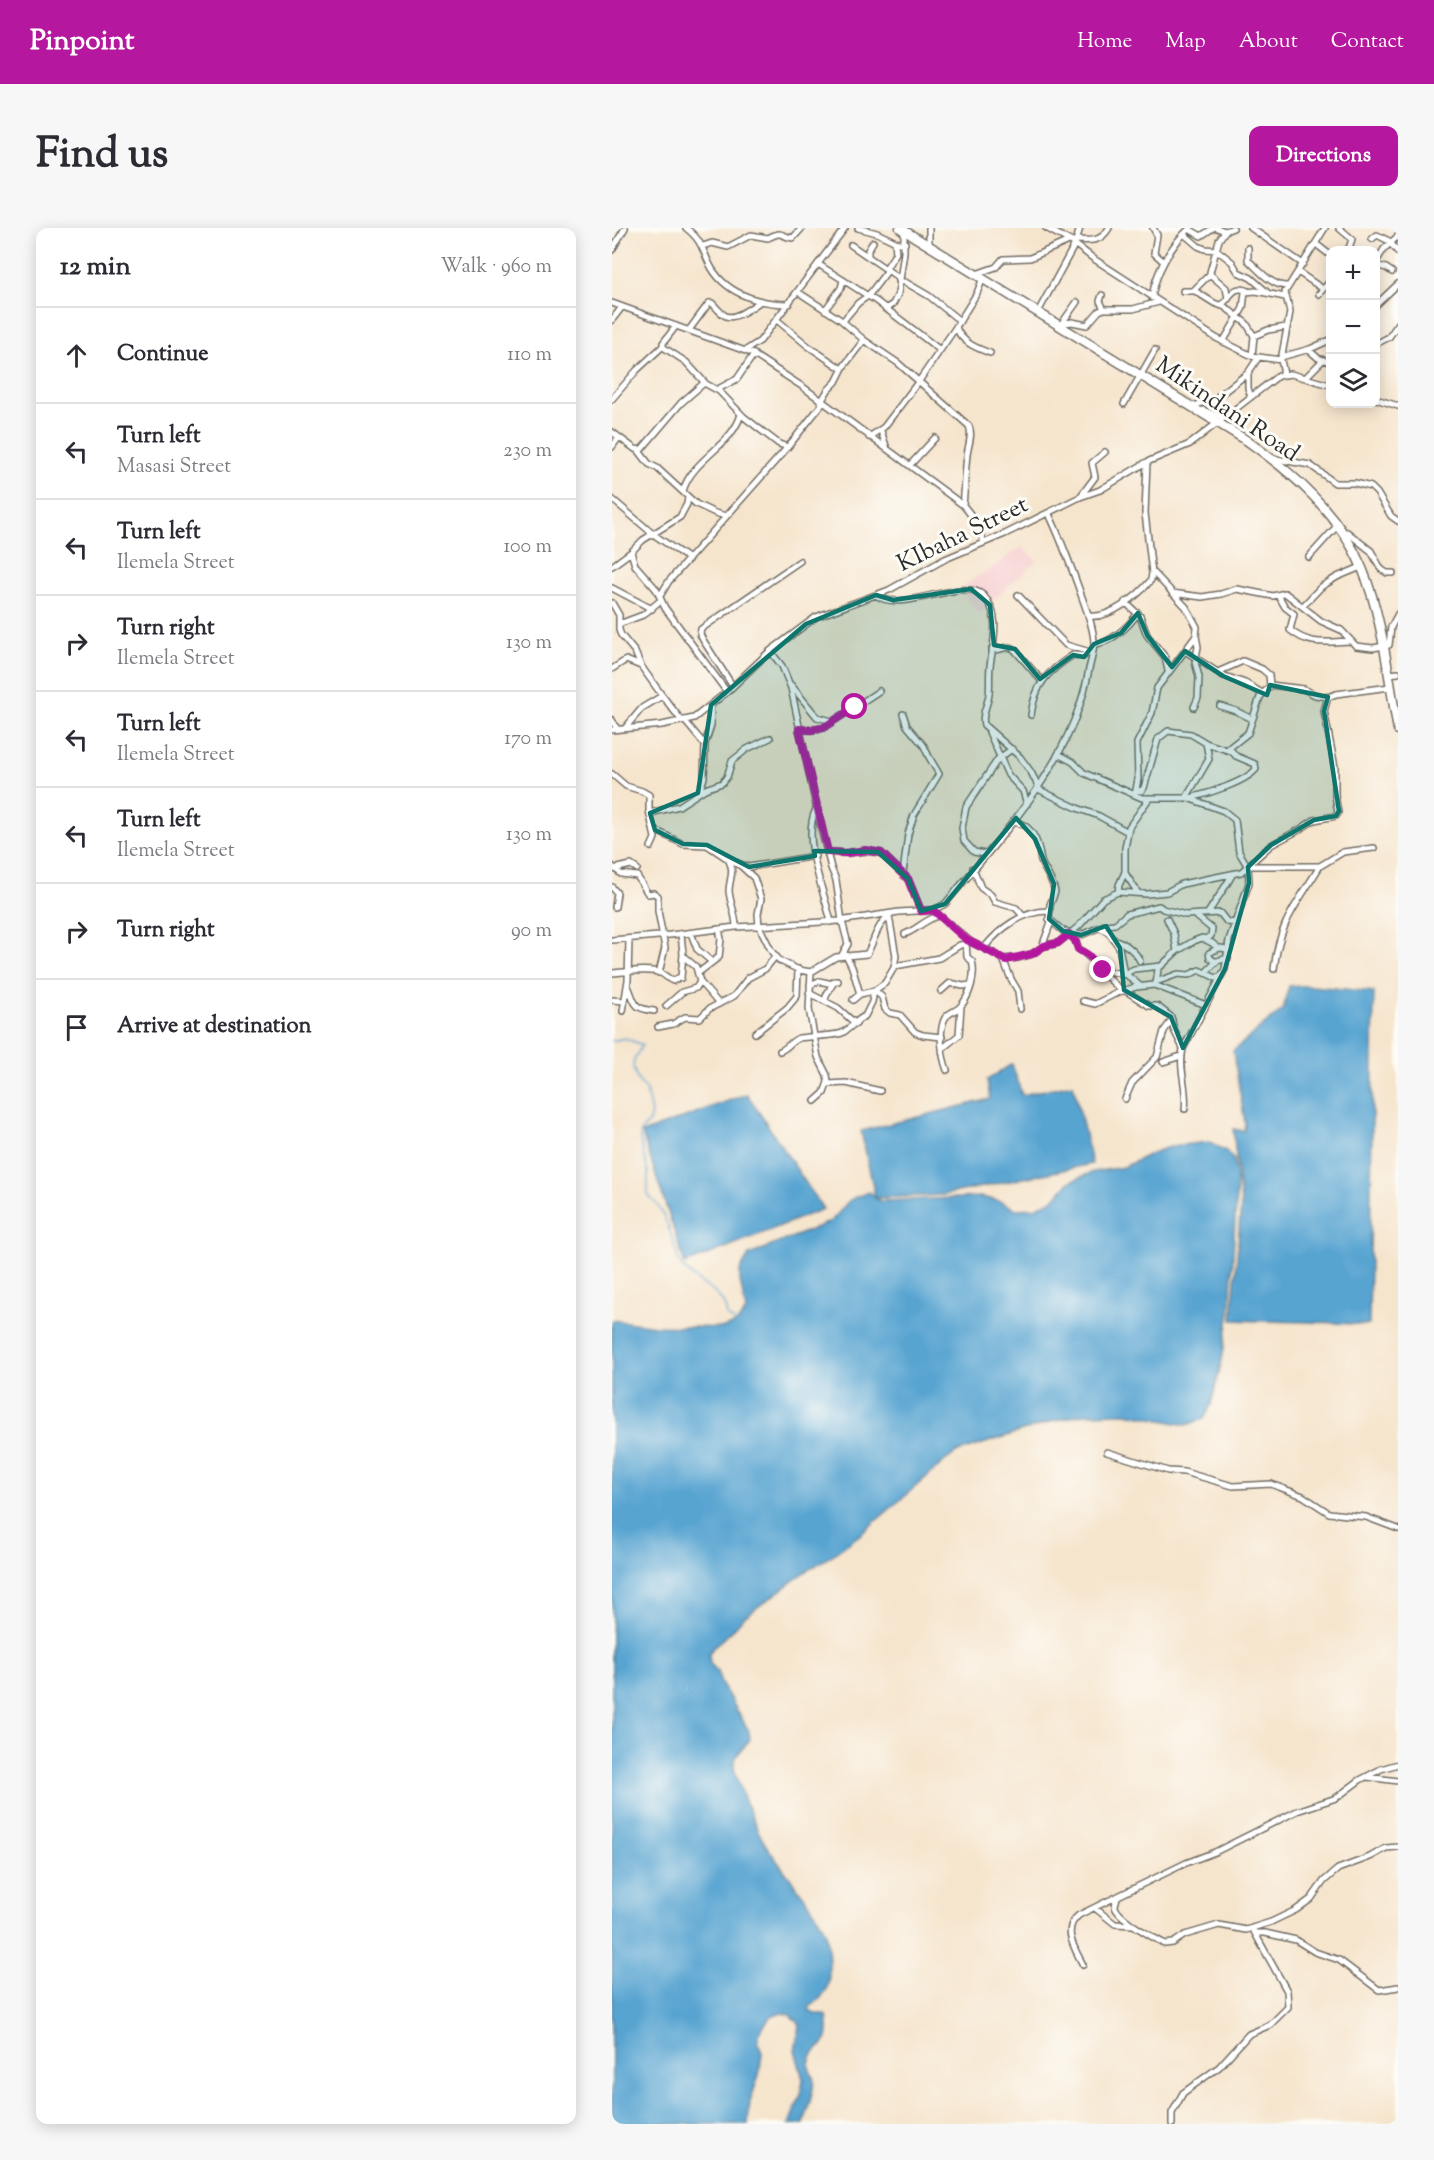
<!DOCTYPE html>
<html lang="en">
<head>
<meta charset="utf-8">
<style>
  body { margin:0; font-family:"Sorts Mill Goudy",serif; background:#f7f7f7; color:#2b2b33 }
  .controls { position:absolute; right:18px; top:18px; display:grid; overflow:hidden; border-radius:12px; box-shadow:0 3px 15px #0003 }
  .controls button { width:54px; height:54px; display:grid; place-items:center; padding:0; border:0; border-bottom:2px solid #e1e1e2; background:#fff; color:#2b2b33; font:30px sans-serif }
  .stop { position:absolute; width:18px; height:18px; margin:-14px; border:4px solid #b5179e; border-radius:50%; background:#fff }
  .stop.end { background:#b5179e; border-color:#fff; box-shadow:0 2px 6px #0008 }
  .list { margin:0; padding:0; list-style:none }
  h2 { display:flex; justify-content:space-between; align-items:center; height:78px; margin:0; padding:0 24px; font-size:26px }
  h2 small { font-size:20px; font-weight:400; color:#7c7c81 }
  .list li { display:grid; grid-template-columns:39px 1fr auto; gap:18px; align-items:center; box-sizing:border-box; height:96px; padding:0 24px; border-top:2px solid #e1e1e2 }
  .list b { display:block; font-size:22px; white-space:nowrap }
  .list p { margin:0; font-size:20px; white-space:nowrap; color:#7c7c81 }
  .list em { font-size:20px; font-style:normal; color:#7c7c81 }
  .icon { flex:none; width:33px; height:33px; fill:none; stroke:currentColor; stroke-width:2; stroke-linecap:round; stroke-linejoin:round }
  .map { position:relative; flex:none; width:786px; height:1896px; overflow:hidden; border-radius:12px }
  header { display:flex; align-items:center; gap:36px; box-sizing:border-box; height:84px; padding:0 30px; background:#b5179e; color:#fff }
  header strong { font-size:28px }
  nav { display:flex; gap:33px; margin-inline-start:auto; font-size:21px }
  .intro { display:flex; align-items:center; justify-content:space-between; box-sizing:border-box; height:144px; padding:0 36px }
  h1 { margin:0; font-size:42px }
  .button { padding:15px 27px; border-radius:12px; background:#b5179e; color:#fff; font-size:21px; font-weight:700 }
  main { display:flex; gap:36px; padding:0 36px }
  aside { flex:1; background:#fff; border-radius:12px; box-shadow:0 3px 15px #0003 }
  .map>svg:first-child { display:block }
  .built { fill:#f7cfd1 }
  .water { fill:#59a4d1; stroke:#42687e; stroke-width:1.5 }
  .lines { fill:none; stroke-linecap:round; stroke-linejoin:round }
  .stream { stroke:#59a4d1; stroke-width:1.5 }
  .minor-casing { stroke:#726c64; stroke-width:8 }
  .highway-casing { stroke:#726c64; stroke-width:11 }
  .minor { stroke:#fff; stroke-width:5 }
  .highway { stroke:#fff; stroke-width:8 }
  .route { stroke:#b5179e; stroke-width:8 }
  .marked { fill:#0f766e; fill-opacity:0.2; stroke:#0f766e; stroke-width:4.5; stroke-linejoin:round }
  .labels { text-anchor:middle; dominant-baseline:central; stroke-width:6; stroke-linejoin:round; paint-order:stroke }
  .street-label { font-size:24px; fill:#2b2b2b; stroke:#fdfcf7 }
</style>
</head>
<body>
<header>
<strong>Pinpoint</strong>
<nav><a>Home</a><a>Map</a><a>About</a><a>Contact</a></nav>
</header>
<div class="intro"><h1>Find us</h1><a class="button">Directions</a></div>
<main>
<aside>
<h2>12 min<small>Walk · 960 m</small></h2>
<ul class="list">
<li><svg class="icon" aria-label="ahead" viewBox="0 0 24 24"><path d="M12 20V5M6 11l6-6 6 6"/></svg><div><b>Continue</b></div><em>110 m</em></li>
<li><svg class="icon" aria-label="left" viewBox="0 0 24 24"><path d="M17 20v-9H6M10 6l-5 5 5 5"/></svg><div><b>Turn left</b><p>Masasi Street</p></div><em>230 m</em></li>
<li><svg class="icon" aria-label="left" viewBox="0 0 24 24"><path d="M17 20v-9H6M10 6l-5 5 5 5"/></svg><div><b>Turn left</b><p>Ilemela Street</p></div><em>100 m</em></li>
<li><svg class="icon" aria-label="right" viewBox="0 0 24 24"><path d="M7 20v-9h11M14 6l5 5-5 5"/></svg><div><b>Turn right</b><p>Ilemela Street</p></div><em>130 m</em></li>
<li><svg class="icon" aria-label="left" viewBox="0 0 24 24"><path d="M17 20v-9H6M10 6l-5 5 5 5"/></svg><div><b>Turn left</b><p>Ilemela Street</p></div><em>170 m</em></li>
<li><svg class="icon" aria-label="left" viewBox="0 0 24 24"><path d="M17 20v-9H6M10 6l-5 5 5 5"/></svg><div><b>Turn left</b><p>Ilemela Street</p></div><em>130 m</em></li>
<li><svg class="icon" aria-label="right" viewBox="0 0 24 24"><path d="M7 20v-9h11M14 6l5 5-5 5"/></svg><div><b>Turn right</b></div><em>90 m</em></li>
<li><svg class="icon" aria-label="arrive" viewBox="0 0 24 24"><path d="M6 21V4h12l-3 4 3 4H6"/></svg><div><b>Arrive at destination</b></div></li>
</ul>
</aside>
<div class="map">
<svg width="786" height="1896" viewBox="0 0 786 1896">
  <rect width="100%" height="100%" fill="#fdfcf7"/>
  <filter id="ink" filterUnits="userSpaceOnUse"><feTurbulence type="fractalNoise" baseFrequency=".0167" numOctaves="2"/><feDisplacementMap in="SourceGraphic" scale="12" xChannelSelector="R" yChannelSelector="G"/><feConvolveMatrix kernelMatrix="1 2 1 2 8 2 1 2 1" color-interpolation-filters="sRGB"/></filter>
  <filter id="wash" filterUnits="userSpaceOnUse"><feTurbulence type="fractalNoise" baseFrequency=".008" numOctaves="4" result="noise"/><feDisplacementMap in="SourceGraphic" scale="24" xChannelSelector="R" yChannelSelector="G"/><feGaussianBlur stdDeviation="1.35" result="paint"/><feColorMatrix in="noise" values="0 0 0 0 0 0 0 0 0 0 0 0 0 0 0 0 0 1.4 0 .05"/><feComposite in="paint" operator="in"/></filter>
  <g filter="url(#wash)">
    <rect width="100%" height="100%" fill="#f6e5cd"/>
    <!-- built -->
    <path class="built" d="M410,319L425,333L367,385L348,361Z"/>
    <!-- water -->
    <path class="water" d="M677,758H700L762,764L757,1097C712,1093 666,1094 620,1092L629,975L621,901L632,903L633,895L621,823L671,781Z
      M400,836L410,867L461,856L480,936L331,967L263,970L268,973L370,969L387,973L404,981L423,980L442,971L457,954L481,944L512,939L540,925L560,918L598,914L614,923L622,932L625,954L618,1083L610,1132L599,1177L592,1191L574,1197L514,1185L472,1186L438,1194L346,1224L333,1233L249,1306L219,1328L193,1344L131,1390L118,1405L102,1418L97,1426L98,1435L106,1444L109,1455L137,1503L138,1511C132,1520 122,1527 122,1538C122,1548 146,1605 152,1614C171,1645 199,1671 214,1705C216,1711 217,1733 217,1741C217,1761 215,1767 198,1779L197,1783L203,1786H212L215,1789C221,1824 203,1813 197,1835C195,1842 202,1847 202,1853C201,1867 195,1883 192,1896H177L189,1866L191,1851L183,1822L188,1799L186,1794L176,1786L167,1785L159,1788L148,1803L146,1813L150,1825L147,1848L138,1873L136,1896H0V1092L44,1098L112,1100L125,1095L134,1083L128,1053V1042L137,1027L215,995C225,990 229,980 237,973C242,969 250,967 257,964L263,968L249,903L378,871L375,852Z
      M135,866L211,981L73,1036L30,905Z"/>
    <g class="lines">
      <!-- stream -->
      <path class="stream" d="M0,813L13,810L30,817L22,832L21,839L25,851L34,862L39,885L37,894L29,903L28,911L36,944V967C51,981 56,996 62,1016C64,1024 65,1032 70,1038C84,1058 113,1061 115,1088L125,1095"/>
    </g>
  </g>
  <g filter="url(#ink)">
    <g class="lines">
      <defs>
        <path id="minor" d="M74,0C89,12 89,18 97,35C111,65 146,76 177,76
          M246,0L265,5L286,15H293
          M434,0L460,14L482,31L604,110L640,128L669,132
          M541,0L545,7L542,25L552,34
          M605,0L613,3L621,0
          M639,0L691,36
          M727,0L740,11L737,20
          M577,1L589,8L601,0
          M613,3L607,12L598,44L599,47L614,60L616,71
          M572,6L586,18L593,21L605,22L620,34L626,44L639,50L656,65
          M760,11L765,7L779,14
          M464,12C479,13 489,14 497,0
          M780,13V17L786,24
          M704,16L718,27
          M239,17L287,50
          M91,18L100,15L116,19L139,7L156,10C173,2 166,8 181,10L190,0
          M317,18V0
          M636,20V32C647,42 660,59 676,58
          M0,22L13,0
          M256,28V22L261,14
          M764,34L772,21L786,8
          M206,36L264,73L328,122
          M764,37L774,40L780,44
          M274,40L284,25L283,14
          M686,44L711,61
          M364,46L384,39L391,31L418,30L457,13
          M287,53L293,54L317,68L348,93
          M582,62L598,46
          M571,63H583L602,75L613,79L634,95L642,108L640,128
          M186,64L229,92L252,112L286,135L357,198C361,207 356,218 355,227C353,244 353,260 351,277
          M707,66L718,53
          M490,67L488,73L492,81
          M256,68L276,42
          M540,70C543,45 559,17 578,0
          M0,75L139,125L191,159L351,277L363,292L372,314
          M609,77C619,70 620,56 636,63
          M764,77L786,56
          M273,81L281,76L286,66L292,24V3
          M213,82L229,60L231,52
          M426,84L463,16L468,0
          M0,92L10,79
          M165,92L196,118L230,141
          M231,93L246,75L256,68
          M450,95L465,74
          M446,96L460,94L475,97L487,83L492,81H521L547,74
          M64,98L51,115V119L74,134L94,156L107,163L132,189L167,216L176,219
          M344,99C349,114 364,120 378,125
          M77,102L97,75H100C104,79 109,86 114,88C124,92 141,78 149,73
          M642,108L656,102L674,99
          M611,114L631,80L633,64L644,63L673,69
          M764,116L777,109L786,96
          M134,122L148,113L233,0
          M697,122L706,130L718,134
          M669,129L698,121L718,112
          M636,145V160L639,169
          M672,146L669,132L678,84L673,64L713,0
          M694,149L711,132
          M106,161L125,151L142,126
          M0,171L25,142L51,118
          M764,171L786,178
          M600,172L610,177L614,189
          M209,174L216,162L224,154L232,138L252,112
          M512,176L543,122
          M579,179L604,170L636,145L646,130
          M591,182L612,190
          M269,203L275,221
          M0,204L23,221L29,222L69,175L92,155
          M257,209L272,199L307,153L344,99L365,65L371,50
          M0,219L7,209
          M27,223L37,236L45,240L84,276L103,285L114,288
          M659,230L698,237L723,255H743L759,259L765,265L779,288L786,293
          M298,237L323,210
          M71,263C80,231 121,217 129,186
          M468,269L483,249L480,235L493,224
          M0,271L41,306L77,331
          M735,304L759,323L769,341L775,345H781
          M19,324L23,337L44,361L53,380L115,464
          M697,329L725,298
          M0,338L19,324L31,312L68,289L75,276L76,269
          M0,360L40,381
          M560,365L590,369L609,366L625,361L661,368L673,365L709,393L729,402L744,418L761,420L777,417L779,399L786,386
          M264,367C289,387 351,348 371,367C390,386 381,415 378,438C377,447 378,457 377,466C376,477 369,486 372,497L408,529L419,544L428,562L465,580L487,588L516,604
          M406,367L454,417L478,424
          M666,367L673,379L682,386L678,402C697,418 715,414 738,413
          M48,368L57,353L175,220L211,175
          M513,374L528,388L535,407L553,429L556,443
          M0,375L7,387V402L9,407L23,424L29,438L49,466L70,493
          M691,378L709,359L725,349L749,339
          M477,388C498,391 526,368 539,352L540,345L533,285L535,234
          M7,396L31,387L49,372
          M482,416C498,416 517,398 526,385
          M380,421C387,424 393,417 401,420L429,452
          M158,423L170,438L179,460L207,592L219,640L224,652L230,693
          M573,423L610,447L633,455L650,465
          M0,441L14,432L29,438
          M776,446L786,445
          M120,457L91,412L88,406L89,401L188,333
          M179,457L205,489L220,493
          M658,457L692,461L703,467L716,469
          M608,478L624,483L640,491
          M582,479L586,470L587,449L583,434L586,419L584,408
          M291,486L295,498L312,518L317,529L327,546L302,587L296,606L291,645
          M419,487C423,456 435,444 461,427L472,428L477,424
          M0,492L5,501
          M72,492L93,517L92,550L87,564
          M14,499L30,480L50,468
          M187,501L199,502L211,500L267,463
          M0,502L50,497L82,490L115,464L158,423L204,389L277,362L333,331L393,306L468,269L488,262L535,234L578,216L666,148L679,146L718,157
          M377,504L396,547L411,563L415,576
          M93,516L99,497V477
          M446,526L461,534L472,545L530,570H576L612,583L623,592L627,624L636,639L637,655L617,712L613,741L571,821C566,841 576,861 573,881
          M0,546L14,558L30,563L37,567V583L43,610L39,619
          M524,562L529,563L532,560L546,511L556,503L579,506L594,515L618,523
          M523,567L526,551L525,515L540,485L545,460L584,408L585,399L574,379L540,343
          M574,570L597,531L594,515
          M578,570C595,566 634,554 644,541L643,536L624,528L617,520L636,505L648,469L658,458L657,447L650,441L631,433L606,444
          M204,581C189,611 212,662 219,694
          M38,585L67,578L93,561L110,555L115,549L120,533L135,521L158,510
          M400,595C415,593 424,608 427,622C428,627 428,631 430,636C435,646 441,653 443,664L438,677L437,691L451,703L469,707L493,697L503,696L515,686L547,678L551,681L574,687L608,685L615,694L624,695
          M43,602L71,616L95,617L119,633L137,639L203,628
          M216,624L234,625L254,623L269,625L296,651L309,683
          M373,626L362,624L352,613L350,600L354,579L386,531L400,521
          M117,633C123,644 117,652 117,663C118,675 124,686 124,699
          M121,634L129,638L142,650L149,671L146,686L147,698L160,724L168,733L187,742L199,744L224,729L255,726C263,711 265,696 279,686
          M0,638L9,646L25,648L36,666L42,665L46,668V683L53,720L47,745
          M639,638H708L731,624L762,620
          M361,640L369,660L379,667L383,674L404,680L411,688
          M2,641L19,637L25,641
          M513,645L526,665
          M0,659L5,665L3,679
          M506,664L507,657L513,644V620L517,599L536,572
          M321,682L359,714L380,724L391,731L406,730L420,726L432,718L446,715L467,698L491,671L506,664L535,666L555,664L570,656L629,644L659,617L687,602L702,592L724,588L726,585L723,567V539L712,483L716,469L724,466L778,459
          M596,685C604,672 613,660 620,647
          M277,688L284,728L282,739
          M584,688L600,701L599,708L593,711
          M230,693L236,716L230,727
          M489,700L496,704L507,719L512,746L522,741L549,738
          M79,705L85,721L100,734
          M293,706C306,701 312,692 326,688
          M457,706L463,712L467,721C484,732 494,753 512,763
          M0,712L58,707L124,699L227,693L287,684L321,682L333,676C391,606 461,534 477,441C479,433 482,423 482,414C481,395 472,376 466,358C457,333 448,309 437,286
          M503,712C512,714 524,724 528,733
          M430,719L439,694
          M372,720C388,700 411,683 436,683
          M565,723L582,713L590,710L600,715L606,720
          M234,727L240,739L248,766
          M71,728L84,739L88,754L107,776
          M391,731L399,751L406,763L408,781
          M604,734L598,730L597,725C606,721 605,718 617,722
          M662,741C668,692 684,678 708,638
          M491,742L515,747L528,758
          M595,743L605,733L616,730
          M199,744L197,781L206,829L215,847L216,854L212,865L203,873
          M0,745C13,744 37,740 49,745C53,747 56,751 61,753L68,749
          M86,745L107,729L109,711L107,701
          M69,750L71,726L69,706
          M544,754L566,746L577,747L587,742L604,750L609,748
          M198,757L207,753L221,756
          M544,757L546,741L565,723L562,706L555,691
          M16,758C24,776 20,780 42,783
          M263,763L270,769L273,781L278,785L288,787L303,804L311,807L330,809
          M329,763L338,755L351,758L359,757
          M514,763L537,778H545L559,789L562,802L571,820
          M197,765L226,780L244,796
          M0,772L12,773
          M241,772L248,766L262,763
          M213,773C214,764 219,761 222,753H226
          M471,773L483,776L507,764L524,759L542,757L594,777
          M54,778L70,764L84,760L88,754
          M11,783L16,752L17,711
          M46,799L61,796L73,789L88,790L97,781L122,768L136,750L153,741L163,729
          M143,805L175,780L185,768L186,741
          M331,820L347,807L349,778
          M168,823C176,820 180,812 187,810C199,808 223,808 230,805C239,800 244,792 253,788L260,774L262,763L273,755L283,738L327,730L348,717L354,716
          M551,834L569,828
          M335,842C330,829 326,803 333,790C337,784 344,783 348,779C358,768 364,747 360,733L355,729L354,714
          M216,856L234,855L268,863
          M513,871L520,855L545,829L552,803L560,792
          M495,1224L556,1243L572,1244L621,1258L659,1256L691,1268L717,1285L754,1289L786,1301
          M755,1549L786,1553
          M505,1670C504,1673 503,1676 503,1679C507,1691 542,1710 553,1716L561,1715L573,1707L607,1697L634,1702L659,1694L684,1682L699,1671L712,1653L726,1641L758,1629L774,1620L786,1619
          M483,1680L503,1696L521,1697
          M643,1705H653L684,1712L703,1724L727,1732L767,1762L786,1759
          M471,1737C463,1721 449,1701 467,1687L574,1635L603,1624L685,1583L724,1570L748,1552L769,1541L786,1536
          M560,1896V1885L571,1865L607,1839L637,1806L658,1797L676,1779L675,1763L640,1700"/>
        <path id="highway" d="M288,0L634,212C681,245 727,285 750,340C771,390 776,448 786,502"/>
      </defs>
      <!-- minor casing -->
      <use href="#minor" class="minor-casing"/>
      <!-- highway casing -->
      <use href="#highway" class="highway-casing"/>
      <!-- minor -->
      <use href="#minor" class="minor"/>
      <!-- highway -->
      <use href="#highway" class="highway"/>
    </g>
  </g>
  <g class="lines" filter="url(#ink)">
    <!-- route -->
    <path class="route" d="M243,479L211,500L199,502L187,501L216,624L234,625L254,622L269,625L296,651L309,683L321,682L355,712L394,732L420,726L432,718L446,715L457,706L463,712L466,721L476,727L491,742"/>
  </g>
  <!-- marked area -->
  <path class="marked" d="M359,361L378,377L382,417L403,421L428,451L461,427L472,429L482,416L509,405L526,385L535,407L560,439L573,423L611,448L655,467L658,457L716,469L712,483L727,583L724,588L702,592L659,617L636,639L637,655L613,741L571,820L559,789L512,762L508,720L494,698L469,707L451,703L437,691L442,656L423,611L404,590L333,676L309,683L296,651L266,624L202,623L203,628L137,639L95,617L71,616L43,602L38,585L86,565L99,477L194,396L264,367L281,372Z"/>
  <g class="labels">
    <!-- street labels -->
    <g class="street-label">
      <text transform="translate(615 182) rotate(34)">Mikindani Road</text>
      <text transform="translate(351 307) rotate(-26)">KIbaha Street</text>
    </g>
  </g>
</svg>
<div class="controls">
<button>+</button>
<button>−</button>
<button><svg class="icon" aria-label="layers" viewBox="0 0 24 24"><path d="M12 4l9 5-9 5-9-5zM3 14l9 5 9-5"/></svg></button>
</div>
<div class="stop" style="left:243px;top:479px"></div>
<div class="stop end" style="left:491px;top:742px"></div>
</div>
</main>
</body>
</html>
